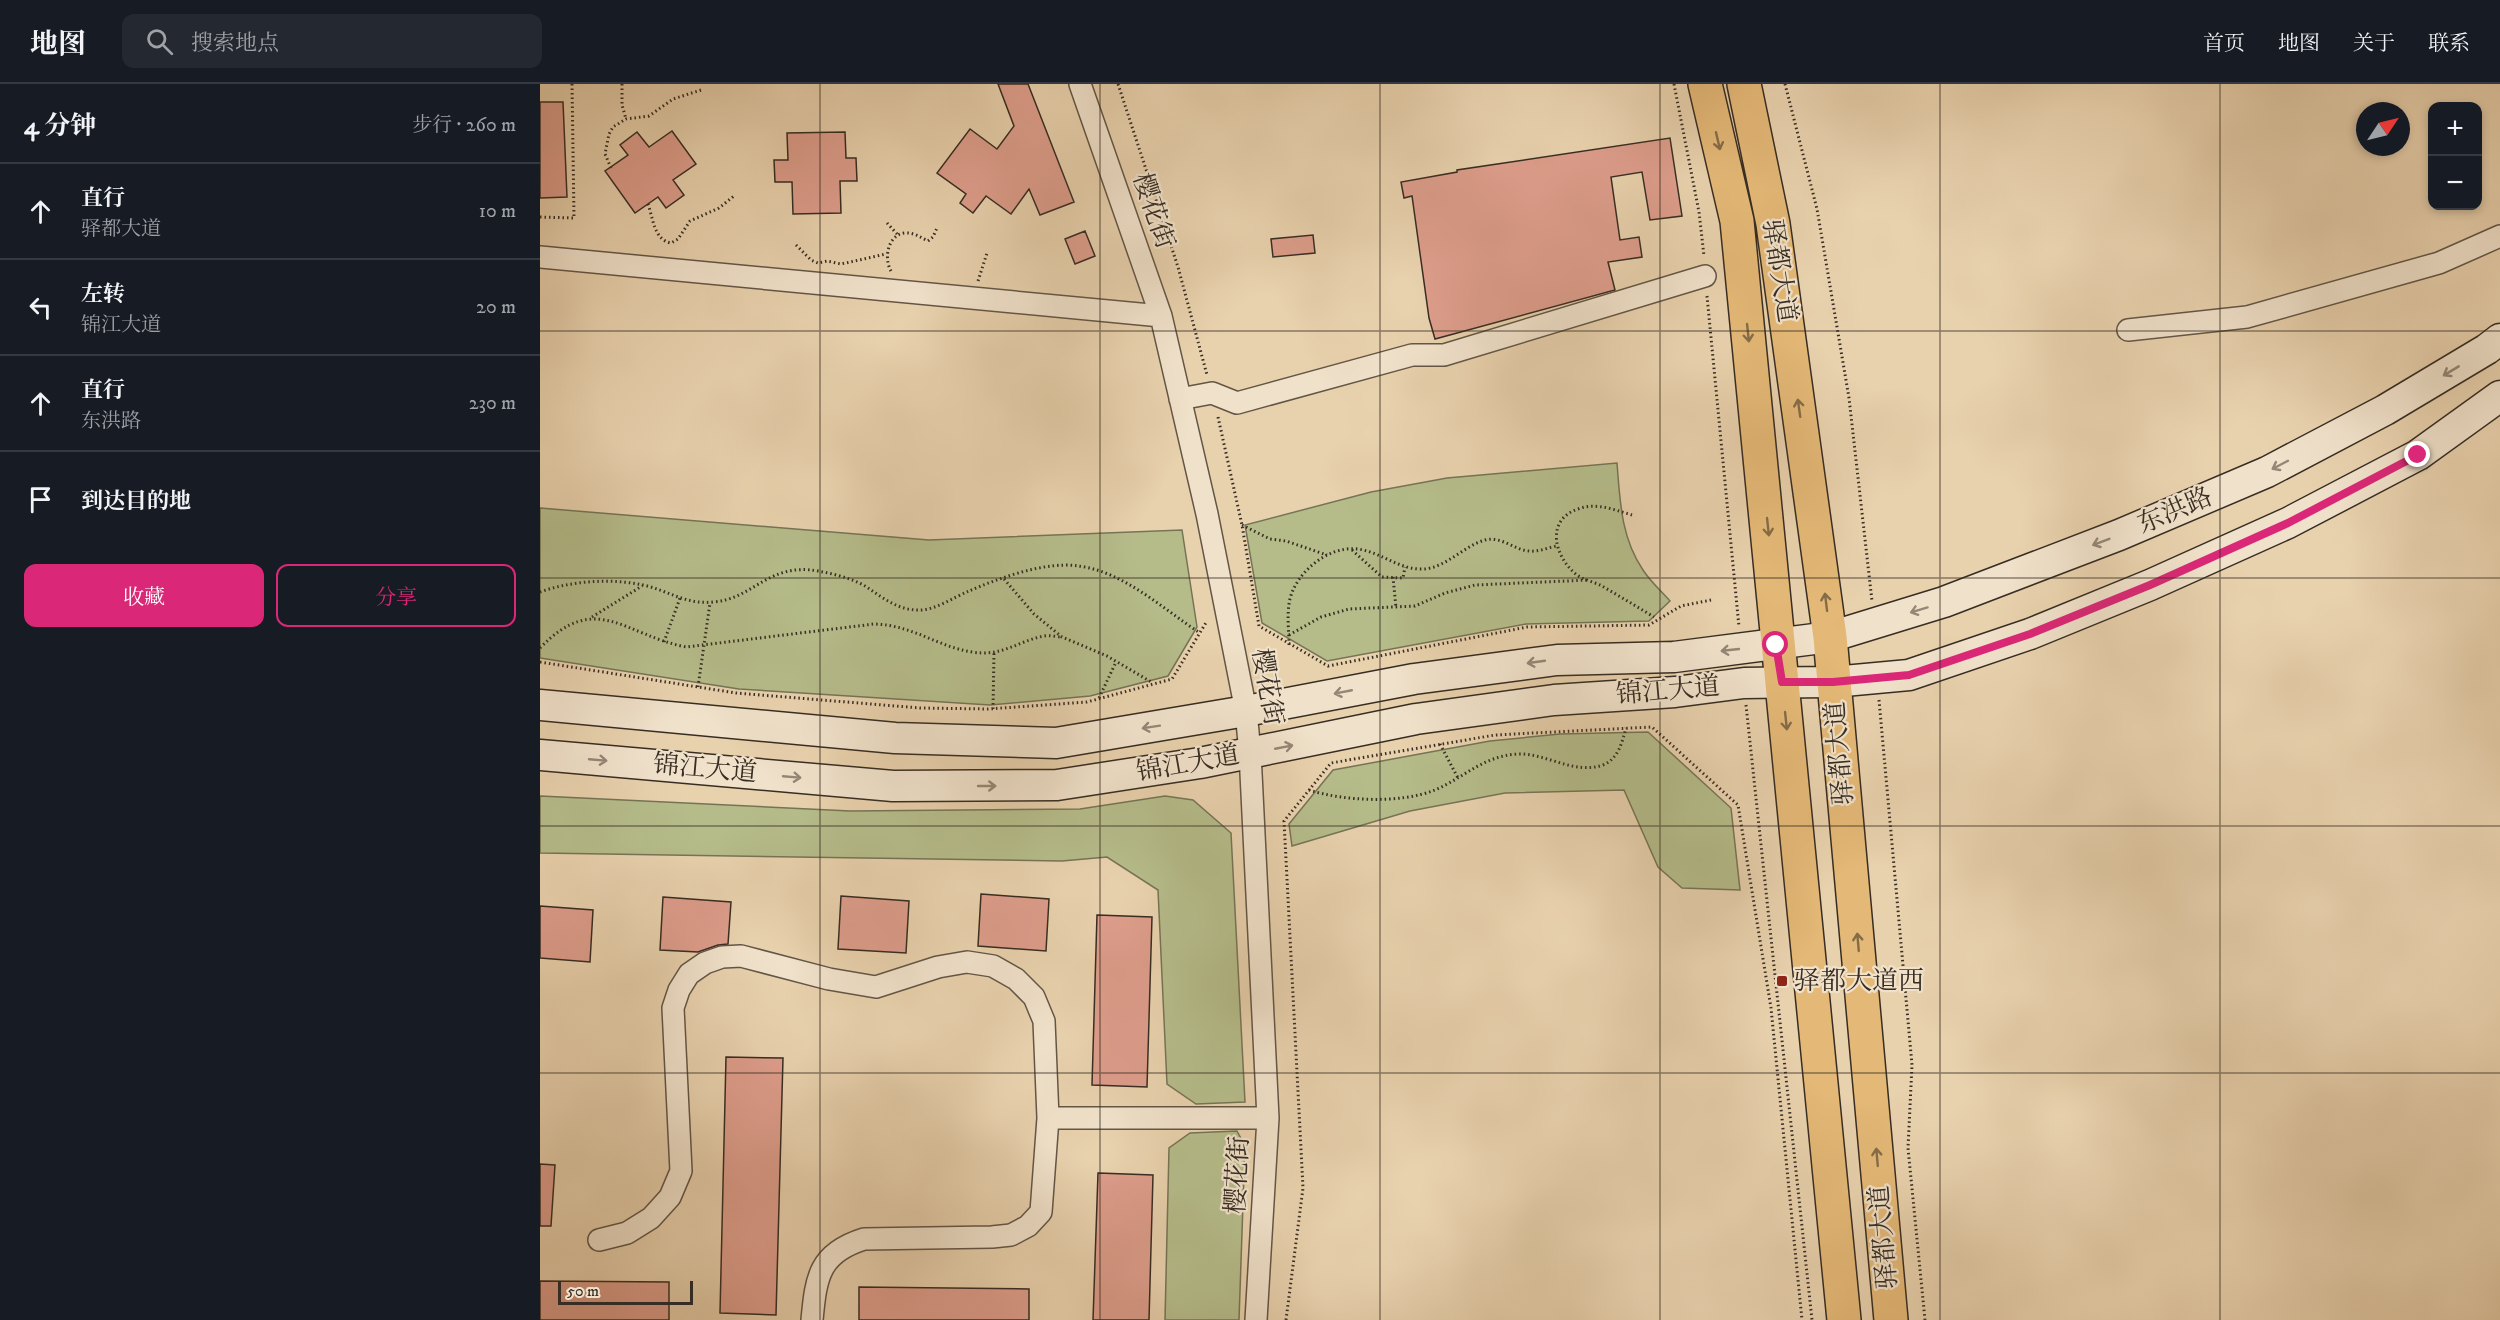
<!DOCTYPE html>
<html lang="zh">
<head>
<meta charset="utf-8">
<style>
  body { margin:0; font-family:"IM FELL DW Pica","Noto Serif SC",serif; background:#242831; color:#f1f3f6 }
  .controls { position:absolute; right:18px; top:18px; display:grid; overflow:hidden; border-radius:12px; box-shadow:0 3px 9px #0003 }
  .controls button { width:54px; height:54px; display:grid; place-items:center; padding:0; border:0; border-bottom:2px solid #363941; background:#171b24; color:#f1f3f6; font:30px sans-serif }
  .compass { position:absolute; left:1816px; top:18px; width:54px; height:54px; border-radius:50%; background:#171b24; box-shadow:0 3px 9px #0003; rotate:55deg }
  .scale { position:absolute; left:18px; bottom:15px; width:135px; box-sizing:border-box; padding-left:6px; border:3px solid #372d23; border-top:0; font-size:16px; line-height:21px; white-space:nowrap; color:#372d23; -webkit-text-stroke:4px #f0e1ca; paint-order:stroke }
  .stop { position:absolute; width:18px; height:18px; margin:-14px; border:4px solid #db2777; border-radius:50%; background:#fff }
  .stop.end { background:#db2777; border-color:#fff; box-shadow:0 2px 6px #0008 }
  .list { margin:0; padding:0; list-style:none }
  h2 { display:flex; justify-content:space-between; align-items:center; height:78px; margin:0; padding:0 24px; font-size:26px }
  h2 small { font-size:20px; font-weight:400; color:#9ea1a6 }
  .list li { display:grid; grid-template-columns:39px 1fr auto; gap:18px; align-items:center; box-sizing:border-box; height:96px; padding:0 24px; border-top:2px solid #363941 }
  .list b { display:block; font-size:22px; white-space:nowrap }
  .list p { margin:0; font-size:20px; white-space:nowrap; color:#9ea1a6 }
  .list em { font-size:20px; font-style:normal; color:#9ea1a6 }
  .actions { display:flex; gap:12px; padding:18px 24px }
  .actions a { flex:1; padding:14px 0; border:2px solid #db2777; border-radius:12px; text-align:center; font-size:21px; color:#db2777 }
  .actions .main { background:#db2777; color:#fff }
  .icon { flex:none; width:33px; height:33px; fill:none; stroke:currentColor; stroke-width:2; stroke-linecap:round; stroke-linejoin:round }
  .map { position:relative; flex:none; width:1960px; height:1236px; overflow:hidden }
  header { display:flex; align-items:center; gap:36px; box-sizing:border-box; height:84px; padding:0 30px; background:#171b24; border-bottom:2px solid #363941 }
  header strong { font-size:28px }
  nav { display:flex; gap:33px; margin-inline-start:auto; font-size:21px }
  .search { width:420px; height:54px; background:#242831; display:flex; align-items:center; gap:15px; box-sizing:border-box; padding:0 21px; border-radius:12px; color:#9ea1a6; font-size:22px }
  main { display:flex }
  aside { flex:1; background:#171b24 }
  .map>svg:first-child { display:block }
  .green { fill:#b5bc8a; stroke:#767456; stroke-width:1.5 }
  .building { fill:#dd9d8b; stroke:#372d23; stroke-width:1.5 }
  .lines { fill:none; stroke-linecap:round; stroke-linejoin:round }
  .street-casing { stroke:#635646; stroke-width:24 }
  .secondary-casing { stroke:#372d23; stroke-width:33 }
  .primary-casing { stroke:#372d23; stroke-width:36 }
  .path { stroke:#372d23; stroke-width:3; stroke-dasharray:1.5 3; stroke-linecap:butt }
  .street { stroke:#f0e1ca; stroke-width:21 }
  .secondary { stroke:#f0e1ca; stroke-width:30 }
  .primary { stroke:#e4b876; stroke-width:33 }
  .oneway { stroke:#856c48 }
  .oneway2 { stroke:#948776 }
  .route { stroke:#db2777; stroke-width:8 }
  .grid { fill:none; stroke:#372d23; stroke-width:1.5; stroke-opacity:0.55 }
  .poi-dot { fill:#8f2418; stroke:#f0e1ca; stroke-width:2 }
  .labels { text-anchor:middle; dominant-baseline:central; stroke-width:4.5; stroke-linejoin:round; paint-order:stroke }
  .street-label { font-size:26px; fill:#372d23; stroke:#f0e1ca }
  .poi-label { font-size:26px; fill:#372d23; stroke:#f0e1ca; text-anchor:start }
</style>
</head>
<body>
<header>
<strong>地图</strong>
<div class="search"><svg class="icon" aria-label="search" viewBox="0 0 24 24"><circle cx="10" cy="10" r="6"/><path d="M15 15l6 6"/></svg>搜索地点</div>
<nav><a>首页</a><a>地图</a><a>关于</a><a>联系</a></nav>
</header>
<main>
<aside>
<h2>4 分钟<small>步行 · 260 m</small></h2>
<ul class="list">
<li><svg class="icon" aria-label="ahead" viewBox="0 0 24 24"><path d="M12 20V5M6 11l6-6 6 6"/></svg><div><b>直行</b><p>驿都大道</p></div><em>10 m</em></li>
<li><svg class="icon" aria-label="left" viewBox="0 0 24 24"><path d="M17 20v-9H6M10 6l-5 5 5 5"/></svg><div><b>左转</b><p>锦江大道</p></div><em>20 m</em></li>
<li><svg class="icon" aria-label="ahead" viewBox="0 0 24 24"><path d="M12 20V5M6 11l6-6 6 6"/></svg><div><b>直行</b><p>东洪路</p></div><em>230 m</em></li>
<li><svg class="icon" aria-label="arrive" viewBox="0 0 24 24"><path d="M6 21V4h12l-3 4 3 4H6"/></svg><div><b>到达目的地</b></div></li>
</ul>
<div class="actions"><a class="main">收藏</a><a>分享</a></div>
</aside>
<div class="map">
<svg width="1960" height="1236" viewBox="0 0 1960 1236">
  <rect width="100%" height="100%" fill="#e8d1ad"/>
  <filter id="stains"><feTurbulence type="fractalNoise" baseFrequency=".00333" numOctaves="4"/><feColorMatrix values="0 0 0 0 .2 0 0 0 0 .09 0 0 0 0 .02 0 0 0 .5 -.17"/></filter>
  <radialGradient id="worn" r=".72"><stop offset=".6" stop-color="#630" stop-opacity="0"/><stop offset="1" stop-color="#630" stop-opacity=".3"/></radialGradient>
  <!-- green -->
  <path class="green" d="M1077,379C1080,417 1081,454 1103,486C1110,497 1121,507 1130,517L1109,537L986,540L787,577L722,539L705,441L831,408L907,394Z
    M0,424L389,456L642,446L657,543L628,592L550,612L450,621L199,605L0,574Z
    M1108,648L1191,724L1200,806L1142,804L1118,783L1084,706L965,709L870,727L752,762L749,740L793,686L950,657L1020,650Z
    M0,712L310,727L540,725L625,712L653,716L691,749L705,1018L656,1020L627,1000L618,806L567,773L522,777L0,769Z
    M697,1047L705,1062L699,1236H625L629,1064L650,1049Z"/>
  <!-- building -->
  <path class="building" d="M458,0H488L534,118L500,131L489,105L471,130L446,112L433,129L420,119L426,110L397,89L430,45L457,65L474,42Z
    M0,18H23L27,113L0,114Z
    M132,47L156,80L133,96L144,111L126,124L118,113L95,129L65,87L88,71L80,61L97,48L109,63Z
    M305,48L306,74H316L317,97H300L301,129L253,130L252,98H235L234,76H248L247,49Z
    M1130,54L1142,132L1110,136L1102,88L1071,93L1080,156L1099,153L1102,173L1068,178L1075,206L895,255L889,234L872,112L864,114L861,98L917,88V86Z
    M545,147L555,172L535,180L525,155Z
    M773,151L775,169L733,173L731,155Z
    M441,810L509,815L506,867L438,862Z
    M301,812L369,817L366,869L298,865Z
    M123,813L191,818L188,860L178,861L158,868L120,866Z
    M0,822L53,826L50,878L0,874Z
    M557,831L612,833L607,1003L552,1001Z
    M186,973L243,974L236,1231L180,1229Z
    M0,1080L15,1081L11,1142H0Z
    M558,1089L613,1091L609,1236H553Z
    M0,1197L129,1198V1236H0Z
    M319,1203L489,1205V1236H319Z"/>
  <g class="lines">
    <defs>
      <path id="street" d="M540,0L621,232L667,430L706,627L710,669L728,1034L716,1236
        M0,173L621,232
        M1588,246L1707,233L1899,179L1960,152
        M640,315L672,309L697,319L872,271H904L1165,192
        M508,1034H728
        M59,1156L87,1149L111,1134L130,1113L141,1087L133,924L139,906L149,890L165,879L182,873L201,872L289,895L336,903L398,883L427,878L453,882L476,895L494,913L504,937L508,1034L501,1128L488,1142L471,1151L452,1153L324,1155C279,1169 276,1193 272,1236"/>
      <path id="secondary" d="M0,621L355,654L516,659L706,627L874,595L1017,576L1134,573L1290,553L1404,518L1579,451L1727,388L1845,326L1947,265L1960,255
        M0,671L353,702L517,701L660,679L876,635L1014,616L1135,608L1204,599L1293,598L1369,591L1490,550L1610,501L1748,439L1878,371L1960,312"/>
      <path id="primary" d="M1165,0L1197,137L1304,1236
        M1204,0L1233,140L1290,553L1351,1236"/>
    </defs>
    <!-- street casing -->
    <use href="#street" class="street-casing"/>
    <!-- secondary casing -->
    <use href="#secondary" class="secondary-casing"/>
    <!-- primary casing -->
    <use href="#primary" class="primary-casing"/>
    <!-- path -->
    <path class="path" d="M82,0V21L86,35
      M578,0L638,183L667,291
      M1134,0L1159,128L1164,172
      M1245,0L1277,125L1309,314L1332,517
      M71,84L65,70L69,50L73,43L86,35L109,32L133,15L161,6
      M108,120C113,134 114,156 131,159L138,155L150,137L179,124L194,112
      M0,133L34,134L32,0
      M347,139L358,151
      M256,161L271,176L278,179L287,177L301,180L346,170
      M351,187C344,175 347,152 364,149C373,148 380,153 388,157L393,153L397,144
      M438,197L447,169
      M1167,212L1199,543
      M678,333L702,441L719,542L788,582L987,543L1109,541L1141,522L1171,516
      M1092,431C1075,426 1056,418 1038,425C1005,436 1014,473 1037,491C1044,496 1054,498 1062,502C1079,512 1096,522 1114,533
      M702,441L730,455L746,457L787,471
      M812,466L842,493L863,494L865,483
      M853,493L856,524
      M464,495L494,530L522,553L567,572L613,599
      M0,508C31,497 70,494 103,501C127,506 146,521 173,518C214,515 228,478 278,487C294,490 311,494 325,502C342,513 357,526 378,526C394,527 414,513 429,507C459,494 506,477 538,482C583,487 623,525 660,549
      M52,533L102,502
      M749,551L781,533L809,525L875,522L905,509L935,501L1049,496
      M124,558L140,514
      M749,561C749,548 747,533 749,520C753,490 788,461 818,465C840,468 857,484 879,485C903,487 923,462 945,456C962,452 974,466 989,467C998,468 1007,464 1016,462
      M0,564C56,506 84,551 146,563L334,540C373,541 398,563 432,568C462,573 478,557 504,552C510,551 517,553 522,553
      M0,578L196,609L380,624L448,625L547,618L632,595L667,537
      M158,603L170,519
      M559,614L576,578
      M1339,616L1372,981L1368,1064L1385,1236
      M1206,621L1272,1236
      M453,625L454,568
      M900,660L918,694
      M769,706C803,717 860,720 895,706C925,693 943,672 978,670C1006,669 1034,691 1063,681C1078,675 1082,659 1086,644
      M746,1236L763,1104L744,737L791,679L955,651L1112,643L1198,721L1231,924L1262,1236"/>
    <!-- street -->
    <use href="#street" class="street"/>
    <!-- secondary -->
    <use href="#secondary" class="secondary"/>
    <!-- primary -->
    <use href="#primary" class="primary"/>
  </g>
  <!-- one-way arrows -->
  <defs><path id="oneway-shaft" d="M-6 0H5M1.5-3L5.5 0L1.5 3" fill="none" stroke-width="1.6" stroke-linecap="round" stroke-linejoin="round" transform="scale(1.5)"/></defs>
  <g class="oneway">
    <use href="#oneway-shaft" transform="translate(1178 57) rotate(77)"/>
    <use href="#oneway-shaft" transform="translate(1208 249) rotate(84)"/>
    <use href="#oneway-shaft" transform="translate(1259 324) rotate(-98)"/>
    <use href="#oneway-shaft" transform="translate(1228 443) rotate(84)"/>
    <use href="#oneway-shaft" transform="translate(1286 518) rotate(-97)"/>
    <use href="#oneway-shaft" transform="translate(1246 637) rotate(84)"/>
    <use href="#oneway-shaft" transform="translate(1318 858) rotate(-95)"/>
    <use href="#oneway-shaft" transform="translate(1337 1073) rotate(-95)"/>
  </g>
  <g class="oneway2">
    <use href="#oneway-shaft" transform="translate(1911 287) rotate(149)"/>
    <use href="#oneway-shaft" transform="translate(1740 381) rotate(152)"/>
    <use href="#oneway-shaft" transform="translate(1561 458) rotate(159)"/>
    <use href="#oneway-shaft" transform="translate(1379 526) rotate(163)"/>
    <use href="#oneway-shaft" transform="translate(1190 566) rotate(174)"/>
    <use href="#oneway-shaft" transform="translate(996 578) rotate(172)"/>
    <use href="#oneway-shaft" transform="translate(803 608) rotate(169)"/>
    <use href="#oneway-shaft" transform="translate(611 643) rotate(171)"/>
    <use href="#oneway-shaft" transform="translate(744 663) rotate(-11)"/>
    <use href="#oneway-shaft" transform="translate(58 676) rotate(5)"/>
    <use href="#oneway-shaft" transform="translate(252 693) rotate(5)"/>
    <use href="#oneway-shaft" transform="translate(447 702)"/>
  </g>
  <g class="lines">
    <!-- route -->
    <path class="route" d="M1236,561L1242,598H1293L1369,591L1490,550L1610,501L1748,439L1878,371"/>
  </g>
  <!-- grid -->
  <path class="grid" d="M280,0V1236M560,0V1236M840,0V1236M1120,0V1236M1400,0V1236M1680,0V1236M0,247H1960M0,494H1960M0,742H1960M0,989H1960"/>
  <!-- markers -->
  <rect class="poi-dot" x="1236" y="891" width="12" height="12" rx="3"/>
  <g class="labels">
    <!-- street labels -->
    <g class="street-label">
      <text transform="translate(613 127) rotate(71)">樱花街</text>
      <text transform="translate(1239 187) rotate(81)">驿都大道</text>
      <text transform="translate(1635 427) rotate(-23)">东洪路</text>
      <text transform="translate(727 603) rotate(80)">樱花街</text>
      <text transform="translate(1128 607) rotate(-5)">锦江大道</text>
      <text transform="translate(1300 669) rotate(-95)">驿都大道</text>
      <text transform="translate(648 680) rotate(-10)">锦江大道</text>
      <text transform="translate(165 685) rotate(5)">锦江大道</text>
      <text transform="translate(698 1091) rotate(-87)">樱花街</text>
      <text transform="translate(1344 1153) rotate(-95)">驿都大道</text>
    </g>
    <!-- poi labels -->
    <g class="poi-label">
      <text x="1254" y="897">驿都大道西</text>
    </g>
  </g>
  <rect width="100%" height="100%" filter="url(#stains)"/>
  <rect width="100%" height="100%" fill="url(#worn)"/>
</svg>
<div class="controls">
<button>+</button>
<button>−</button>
</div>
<svg class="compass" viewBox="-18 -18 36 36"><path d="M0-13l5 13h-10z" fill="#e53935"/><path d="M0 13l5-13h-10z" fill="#9ea1a6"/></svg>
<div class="scale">50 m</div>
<div class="stop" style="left:1236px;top:561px"></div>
<div class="stop end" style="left:1878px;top:371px"></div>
</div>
</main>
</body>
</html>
